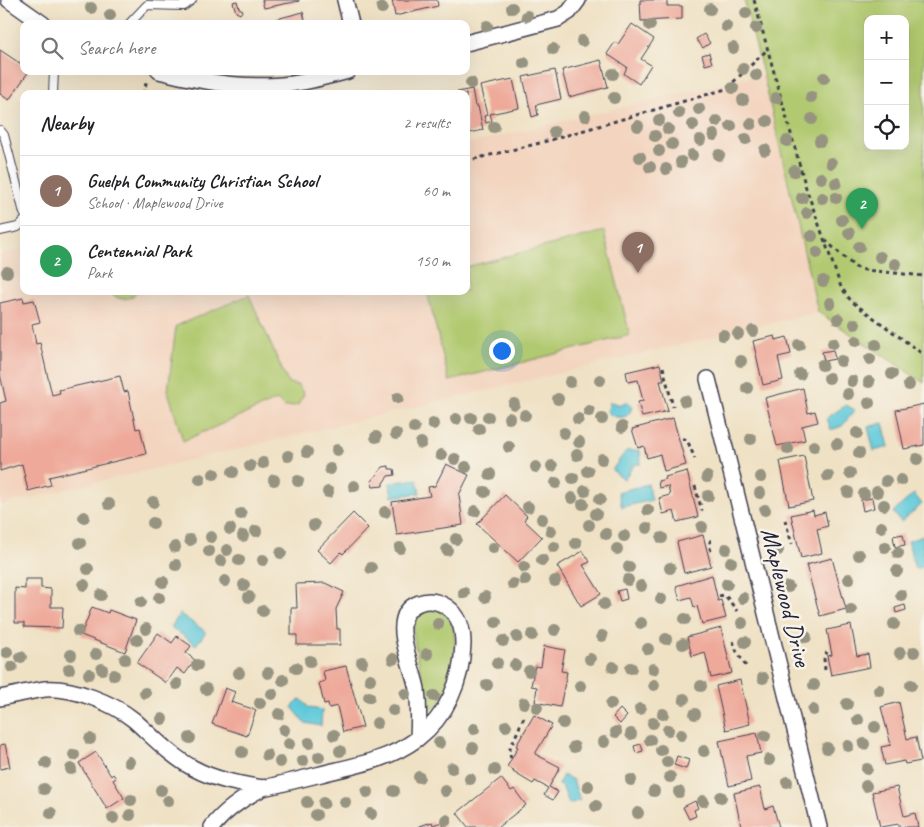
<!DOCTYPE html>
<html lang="en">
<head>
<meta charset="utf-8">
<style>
  body { margin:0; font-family:Caveat,sans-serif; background:#f2f2f2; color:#202124 }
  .controls { position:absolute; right:15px; top:15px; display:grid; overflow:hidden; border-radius:10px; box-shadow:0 5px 20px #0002 }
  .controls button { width:45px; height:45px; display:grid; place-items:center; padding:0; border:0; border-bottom:1px solid #e0e0e0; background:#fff; color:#202124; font:25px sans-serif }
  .you { position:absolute; left:501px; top:350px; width:18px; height:18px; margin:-12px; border:4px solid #fff; border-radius:50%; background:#1a73e8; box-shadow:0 0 0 8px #1a73e833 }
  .badge { display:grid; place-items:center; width:32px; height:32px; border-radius:50%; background:#b5179e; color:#fff; font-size:16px; font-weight:700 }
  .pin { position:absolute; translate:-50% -41px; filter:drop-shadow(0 1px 2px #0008) }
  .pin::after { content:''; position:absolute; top:26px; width:18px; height:15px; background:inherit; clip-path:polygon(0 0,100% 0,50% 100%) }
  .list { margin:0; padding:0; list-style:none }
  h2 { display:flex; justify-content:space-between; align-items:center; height:65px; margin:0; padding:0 20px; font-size:21px }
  h2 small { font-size:16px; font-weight:400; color:#757577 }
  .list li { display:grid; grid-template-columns:32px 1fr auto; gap:15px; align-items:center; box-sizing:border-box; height:70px; padding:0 20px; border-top:1px solid #e0e0e0 }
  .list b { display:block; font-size:19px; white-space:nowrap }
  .list p { margin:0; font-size:16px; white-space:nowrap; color:#757577 }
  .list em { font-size:16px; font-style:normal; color:#757577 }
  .icon { flex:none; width:28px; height:28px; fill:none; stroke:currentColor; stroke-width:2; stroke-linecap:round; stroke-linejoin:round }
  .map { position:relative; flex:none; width:924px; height:827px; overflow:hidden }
  .search { position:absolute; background:#fff; box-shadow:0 5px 20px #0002; left:20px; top:20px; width:450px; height:55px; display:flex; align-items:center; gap:12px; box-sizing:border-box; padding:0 18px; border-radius:10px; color:#757577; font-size:19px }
  .panel { position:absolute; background:#fff; box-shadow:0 5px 20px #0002; left:20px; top:90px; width:450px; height:205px; border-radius:10px }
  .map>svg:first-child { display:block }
  .built { fill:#f3d4be }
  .green { fill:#b1c96f; stroke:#6a7655; fill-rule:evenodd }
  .water { fill:#5fc9da; stroke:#40768a }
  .building { fill:#eea99a }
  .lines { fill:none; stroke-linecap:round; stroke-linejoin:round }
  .lane-casing { stroke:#413f50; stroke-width:10 }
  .street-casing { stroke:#413f50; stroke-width:18 }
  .path { stroke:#413f50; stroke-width:3; stroke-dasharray:4 4; stroke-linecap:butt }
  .lane { stroke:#fff; stroke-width:8 }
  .street { stroke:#fff; stroke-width:15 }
  .tree { fill:#969381 }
  .labels { text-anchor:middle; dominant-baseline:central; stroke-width:5; stroke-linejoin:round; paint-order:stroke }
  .street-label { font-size:25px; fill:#22223b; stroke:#f7f3e8 }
</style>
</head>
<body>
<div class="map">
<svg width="924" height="827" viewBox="0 0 924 827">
  <rect width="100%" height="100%" fill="#f7f3e8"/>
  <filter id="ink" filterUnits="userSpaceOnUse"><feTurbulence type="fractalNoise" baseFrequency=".02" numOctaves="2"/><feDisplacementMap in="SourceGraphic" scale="10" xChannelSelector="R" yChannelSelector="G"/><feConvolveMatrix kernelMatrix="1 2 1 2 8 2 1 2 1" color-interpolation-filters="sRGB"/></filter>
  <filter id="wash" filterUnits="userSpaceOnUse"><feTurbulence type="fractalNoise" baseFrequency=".0096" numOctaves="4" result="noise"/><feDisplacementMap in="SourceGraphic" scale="20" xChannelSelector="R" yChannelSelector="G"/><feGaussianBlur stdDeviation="1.12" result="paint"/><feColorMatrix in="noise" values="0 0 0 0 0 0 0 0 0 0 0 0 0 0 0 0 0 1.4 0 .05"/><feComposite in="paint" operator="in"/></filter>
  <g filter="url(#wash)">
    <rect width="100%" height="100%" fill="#efe1c4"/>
    <!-- built -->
    <path class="built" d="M763,74L818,312L0,505V254L24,249V291H466V144Z"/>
    <!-- green -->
    <path class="green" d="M744,0H924V383L818,312L763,74ZM868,19H905V146H868Z
      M604,231L630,335L449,381L427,291H466V267Z
      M108,291H138C129,302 117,301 108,291Z
      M249,295L288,383L298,385L304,394L298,405L285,407L277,400L183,441L168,391L176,326Z
      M429,609C472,606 454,703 431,709C425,707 426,701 426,695C423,679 412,641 414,626C416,618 422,613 429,609Z"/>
    <!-- water -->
    <path class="water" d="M610,402L621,405L628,402L632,406C630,420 616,420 607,412Z
      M846,405L855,410L842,426L831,430L827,418Z
      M883,423L889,447L874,451L868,427Z
      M640,450L641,464H635L624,479L612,470L626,451Z
      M417,479L420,493L392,497L390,483Z
      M648,484L652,500L622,507L618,492Z
      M914,494L922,504L901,522L893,512Z
      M923,536L924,566L915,569L908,541Z
      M180,614L206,632L196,645L171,627Z
      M301,699L309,708L322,710L321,726L305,723L292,707Z
      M563,775L573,780L580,800L569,804L563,788L558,785Z"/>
    <g id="blocks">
      <!-- building -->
      <path class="building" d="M262,0H299V1L264,8Z
        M392,0H437L438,6L395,16Z
        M640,0H667V6H682V19L641,21Z
        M237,1L239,8L243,10L240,14L236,12L233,2Z
        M303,12L306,24H261V23Z
        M632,24L654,39L641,59L651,65L639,84L624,74L627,67L607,54L615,42L618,44Z
        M704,34L710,43L703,48L696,39Z
        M0,50L24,66V71H29L9,100L0,94Z
        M709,53L712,63L705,65L702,55Z
        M601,60L608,87L569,97L562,70Z
        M555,70L561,99L536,105L538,115L532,117L523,77Z
        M513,79L519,108L490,114L492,121L486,123L484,116L487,115L480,86Z
        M472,89L475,106H478L483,130L466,134V94L453,93Z
        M23,298L24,302L34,300L40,322L32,324L36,344L40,343L52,395L60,393L59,390L120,376L124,392L128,391L136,429L140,428L146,454L49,477L51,485L28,491L22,464L0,471V403L6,401L0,374V303Z
        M775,336L776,340L787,337L791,354L778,357L783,380L763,385L753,341Z
        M833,350L835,359L824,361L822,352Z
        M660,364L664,381H660L668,411L642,417L638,402L643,401L638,380L628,382L626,372Z
        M803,388L808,413L815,411L818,422L802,426L805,440L777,446L765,398Z
        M924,404V445L904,449L896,410Z
        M673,418L686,465L664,471L660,454L647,458L644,446L638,448L632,429Z
        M804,456L813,501L789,506L780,461Z
        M446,464L469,475L459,495L463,525L397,535L392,502L430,496L428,487L435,486Z
        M389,466V469H394L395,475L388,476L383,483V486L373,487L371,481L383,467Z
        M687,471L698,517L677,522L674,511L663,514L659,498L670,495L668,486L659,488L658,481L666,479L665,477Z
        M505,495L527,516L524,520L542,537L518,562L477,524Z
        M872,498L874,508L863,511L861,500Z
        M813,510L814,515L825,512L828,526L817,529L822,553L801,558L791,515Z
        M353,513L368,528L343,554L341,552L331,563L317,550Z
        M903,534L905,545L895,547L893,536Z
        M703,535L711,566L684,573L677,542Z
        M583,551L590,562L583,565L601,594L581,606L557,566Z
        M832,558L846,609L820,616L806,565Z
        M712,575L718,601L721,600L726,618L702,624L697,606L694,607L691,597L680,600L676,586Z
        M25,579H41V588L51,589V607H63L62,628L24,627V623H15V588L25,589Z
        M325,583L344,592L336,609L337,629H340V645H297V635H291V608H297L296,584Z
        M625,589L627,599L620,601L617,591Z
        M905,605L906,610L896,613L895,608Z
        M92,607L108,613L109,610L136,620L125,652L81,635Z
        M851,625L857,656L868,654L870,667L831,675L827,656L832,655L827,630Z
        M721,628L732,673L711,678L705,652L692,656L687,637Z
        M158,633L172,643L177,636L191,646L186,653L195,660L185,674L177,668L166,683L137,663Z
        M544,646L565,650L561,671L567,672L560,707L535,702L537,687L531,686L535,666L541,667Z
        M346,666L363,727L343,732L337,706L329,708L328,703L324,704L319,683L325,681L323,671Z
        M740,680L750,724L726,730L716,686Z
        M225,688L235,692L231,702L256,710L247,736L212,724Z
        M899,702L907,739L916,737L921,761L905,764L904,761L885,765L881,747L891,745L881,707Z
        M620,709L627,716L620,724L613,717Z
        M534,715L552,725L535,754L560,767L549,787L558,792L553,800L544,795L548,788L535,781L533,784L513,772L514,770L507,767L518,747L516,746Z
        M757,733L761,753L746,756L751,781L729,786L719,741Z
        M5,744L10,767L0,769V745Z
        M641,744L643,751L636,753L634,746Z
        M96,752L111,776L113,774L116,778L113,780L124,798L107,809L79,763Z
        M677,756L689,760L686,769L674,765Z
        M501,778L511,791L514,789L526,805L498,827H468L457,813Z
        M760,787L765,809L773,806L779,827H741L734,793Z
        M897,787L904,816L915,813L918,827H899V824L880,827L872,792Z
        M695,801L698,808L694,810L696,816L689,819L683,807Z
        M432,822L433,825L442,822L444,827H417Z"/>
    </g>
  </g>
  <g filter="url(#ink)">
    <use href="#blocks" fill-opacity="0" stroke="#413f50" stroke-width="1"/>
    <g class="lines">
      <defs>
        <path id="lane" d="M129,24L147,5L184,6L192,0
          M53,94L54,71
          M0,130L4,135L24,213
          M0,231L18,227L24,221"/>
        <path id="street" d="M9,0L43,24
          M345,0L351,24
          M466,43L558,19L569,12L578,0
          M159,71C206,83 255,91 303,82C318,79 333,75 348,71
          M708,379L819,827
          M0,698C15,695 30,691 45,689C73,687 113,703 134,720C153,737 171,756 193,768C215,780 239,784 263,788C243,798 226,809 212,827
          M263,788C286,783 309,777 333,771C363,764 391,758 417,739C447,716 462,681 463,644C463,629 460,616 447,607C438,601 429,599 419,603C386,615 413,665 417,689C419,705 419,721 418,738"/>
      </defs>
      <!-- lane casing -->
      <use href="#lane" class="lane-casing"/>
      <!-- street casing -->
      <use href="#street" class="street-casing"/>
      <!-- path -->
      <path class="path" d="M754,0L806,188L841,287L851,301L924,355
        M143,94L147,80
        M157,94L158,92
        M466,161L540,143L726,89L768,49
        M825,240L855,267L865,270L924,276
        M663,367L673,407
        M682,439H685L688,442L695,459
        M695,486L702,511
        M785,520L792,544
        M711,551L709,545L712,536
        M719,596L725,595L737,611
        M733,641L737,652L746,666
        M825,670L824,659L827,652
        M511,758L509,751L524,717"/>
      <!-- lane -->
      <use href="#lane" class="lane"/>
      <!-- street -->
      <use href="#street" class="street"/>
    </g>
    <!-- trees -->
    <g class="tree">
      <circle cx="91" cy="8" r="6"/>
      <circle cx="382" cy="8" r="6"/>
      <circle cx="512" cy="8" r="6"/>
      <circle cx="710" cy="9" r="6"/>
      <circle cx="746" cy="13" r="6"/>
      <circle cx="110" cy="15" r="6"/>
      <circle cx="527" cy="16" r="6"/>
      <circle cx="650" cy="25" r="6"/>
      <circle cx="487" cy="26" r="6"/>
      <circle cx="726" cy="26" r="6"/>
      <circle cx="756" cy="28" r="6"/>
      <circle cx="582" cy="41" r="6"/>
      <circle cx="733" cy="48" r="6"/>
      <circle cx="553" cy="49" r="6"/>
      <circle cx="524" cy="63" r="6"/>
      <circle cx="743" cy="69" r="6"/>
      <circle cx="613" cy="74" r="6"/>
      <circle cx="756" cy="75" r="6"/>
      <circle cx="824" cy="78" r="6"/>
      <circle cx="471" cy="83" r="6"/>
      <circle cx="733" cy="88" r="6"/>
      <circle cx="811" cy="97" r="6"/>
      <circle cx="614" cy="98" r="6"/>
      <circle cx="776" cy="98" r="6"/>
      <circle cx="743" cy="100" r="6"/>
      <circle cx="699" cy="109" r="6"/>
      <circle cx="679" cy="113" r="6"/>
      <circle cx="585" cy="116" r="6"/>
      <circle cx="812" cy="119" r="6"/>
      <circle cx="659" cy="120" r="6"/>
      <circle cx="717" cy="121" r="6"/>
      <circle cx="767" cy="121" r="6"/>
      <circle cx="751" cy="124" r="6"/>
      <circle cx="693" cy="125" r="6"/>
      <circle cx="638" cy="126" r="6"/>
      <circle cx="731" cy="126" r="6"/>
      <circle cx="494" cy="127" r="6"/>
      <circle cx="668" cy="129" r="6"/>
      <circle cx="554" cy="132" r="6"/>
      <circle cx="714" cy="135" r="6"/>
      <circle cx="655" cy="136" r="6"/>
      <circle cx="746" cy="139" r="6"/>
      <circle cx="700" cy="140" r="6"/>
      <circle cx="787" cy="141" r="6"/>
      <circle cx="820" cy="141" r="6"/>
      <circle cx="672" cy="144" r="6"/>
      <circle cx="765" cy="150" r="6"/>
      <circle cx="659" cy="151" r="6"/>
      <circle cx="692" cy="155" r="6"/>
      <circle cx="719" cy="155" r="6"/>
      <circle cx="640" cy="157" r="6"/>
      <circle cx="681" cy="162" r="6"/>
      <circle cx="831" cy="163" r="6"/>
      <circle cx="650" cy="167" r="6"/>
      <circle cx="666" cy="169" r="6"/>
      <circle cx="794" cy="171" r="6"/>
      <circle cx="821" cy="178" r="6"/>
      <circle cx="836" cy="183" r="6"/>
      <circle cx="802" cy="198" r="6"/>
      <circle cx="822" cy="198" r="6"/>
      <circle cx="836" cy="198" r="6"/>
      <circle cx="807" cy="213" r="6"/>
      <circle cx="842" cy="220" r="6"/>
      <circle cx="849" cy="233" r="6"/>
      <circle cx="812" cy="236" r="6"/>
      <circle cx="859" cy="247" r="6"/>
      <circle cx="817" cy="253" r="6"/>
      <circle cx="880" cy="257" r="6"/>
      <circle cx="895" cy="264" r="6"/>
      <circle cx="7" cy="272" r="6"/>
      <circle cx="823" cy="281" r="6"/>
      <circle cx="830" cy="303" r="6"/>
      <circle cx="838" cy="319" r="6"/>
      <circle cx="855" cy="324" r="6"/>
      <circle cx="753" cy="331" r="6"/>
      <circle cx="738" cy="334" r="6"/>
      <circle cx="723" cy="335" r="6"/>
      <circle cx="856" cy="341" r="6"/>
      <circle cx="833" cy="343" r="6"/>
      <circle cx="799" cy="345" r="6"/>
      <circle cx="876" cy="345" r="6"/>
      <circle cx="870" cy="359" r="6"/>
      <circle cx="741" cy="361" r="6"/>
      <circle cx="841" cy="361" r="6"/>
      <circle cx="822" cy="365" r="6"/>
      <circle cx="800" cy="374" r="6"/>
      <circle cx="892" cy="374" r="6"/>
      <circle cx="829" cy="378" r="6"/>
      <circle cx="600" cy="380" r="6"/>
      <circle cx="852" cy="381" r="6"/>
      <circle cx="570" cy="382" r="6"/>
      <circle cx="869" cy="382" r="6"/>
      <circle cx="909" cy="385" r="6"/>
      <circle cx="747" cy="388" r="6"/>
      <circle cx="848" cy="394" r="6"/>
      <circle cx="398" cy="398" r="6"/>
      <circle cx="558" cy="399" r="6"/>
      <circle cx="685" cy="401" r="6"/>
      <circle cx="869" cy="403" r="6"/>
      <circle cx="514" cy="404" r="6"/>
      <circle cx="589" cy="411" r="6"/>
      <circle cx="525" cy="415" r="6"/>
      <circle cx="488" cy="417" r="6"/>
      <circle cx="471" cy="418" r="6"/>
      <circle cx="509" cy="418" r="6"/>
      <circle cx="456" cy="419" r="6"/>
      <circle cx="578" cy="419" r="6"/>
      <circle cx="602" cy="419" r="6"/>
      <circle cx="433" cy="424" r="6"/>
      <circle cx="622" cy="427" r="6"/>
      <circle cx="414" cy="428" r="6"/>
      <circle cx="479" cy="429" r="6"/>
      <circle cx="564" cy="433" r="6"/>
      <circle cx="857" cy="433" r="6"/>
      <circle cx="396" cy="434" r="6"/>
      <circle cx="376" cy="437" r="6"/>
      <circle cx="751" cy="439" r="6"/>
      <circle cx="579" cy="442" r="6"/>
      <circle cx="421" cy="443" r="6"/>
      <circle cx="837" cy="444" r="6"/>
      <circle cx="814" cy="446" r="6"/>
      <circle cx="509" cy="447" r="6"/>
      <circle cx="788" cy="449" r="6"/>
      <circle cx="337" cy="450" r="6"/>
      <circle cx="307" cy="452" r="6"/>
      <circle cx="859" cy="453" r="6"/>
      <circle cx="441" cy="455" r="6"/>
      <circle cx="577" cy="455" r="6"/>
      <circle cx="288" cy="456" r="6"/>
      <circle cx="455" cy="459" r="6"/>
      <circle cx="602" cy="459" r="6"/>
      <circle cx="917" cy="459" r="6"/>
      <circle cx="263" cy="463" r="6"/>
      <circle cx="250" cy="466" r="6"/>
      <circle cx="552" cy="466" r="6"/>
      <circle cx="466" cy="467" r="6"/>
      <circle cx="536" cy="467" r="6"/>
      <circle cx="330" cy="469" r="6"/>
      <circle cx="588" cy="471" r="6"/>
      <circle cx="233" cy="472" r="6"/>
      <circle cx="850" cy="473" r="6"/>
      <circle cx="214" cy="474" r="6"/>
      <circle cx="490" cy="474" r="6"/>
      <circle cx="828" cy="476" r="6"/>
      <circle cx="707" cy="477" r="6"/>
      <circle cx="761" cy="477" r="6"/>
      <circle cx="573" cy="478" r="6"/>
      <circle cx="200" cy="479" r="6"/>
      <circle cx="274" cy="480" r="6"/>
      <circle cx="901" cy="480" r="6"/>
      <circle cx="298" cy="481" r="6"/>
      <circle cx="886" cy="481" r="6"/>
      <circle cx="556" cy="483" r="6"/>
      <circle cx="354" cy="486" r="6"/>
      <circle cx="585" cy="491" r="6"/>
      <circle cx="328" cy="492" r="6"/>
      <circle cx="485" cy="492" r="6"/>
      <circle cx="848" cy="492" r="6"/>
      <circle cx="877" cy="492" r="6"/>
      <circle cx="760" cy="493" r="6"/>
      <circle cx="864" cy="494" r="6"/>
      <circle cx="708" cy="496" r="6"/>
      <circle cx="572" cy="498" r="6"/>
      <circle cx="600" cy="499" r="6"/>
      <circle cx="153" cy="502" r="6"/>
      <circle cx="109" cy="504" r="6"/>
      <circle cx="583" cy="504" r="6"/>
      <circle cx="884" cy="505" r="6"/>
      <circle cx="528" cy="507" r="6"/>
      <circle cx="648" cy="510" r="6"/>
      <circle cx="765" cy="510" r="6"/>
      <circle cx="475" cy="511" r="6"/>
      <circle cx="385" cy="512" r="6"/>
      <circle cx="241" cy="514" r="6"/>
      <circle cx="596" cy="514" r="6"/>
      <circle cx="84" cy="517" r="6"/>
      <circle cx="542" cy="519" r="6"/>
      <circle cx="153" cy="523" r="6"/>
      <circle cx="314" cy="525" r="6"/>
      <circle cx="589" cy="525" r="6"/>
      <circle cx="702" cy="527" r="6"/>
      <circle cx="881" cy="527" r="6"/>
      <circle cx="647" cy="528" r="6"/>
      <circle cx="230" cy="529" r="6"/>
      <circle cx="256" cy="531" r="6"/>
      <circle cx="551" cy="531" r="6"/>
      <circle cx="606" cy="534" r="6"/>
      <circle cx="243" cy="536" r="6"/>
      <circle cx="624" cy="536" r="6"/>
      <circle cx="211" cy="537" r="6"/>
      <circle cx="662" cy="538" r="6"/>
      <circle cx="456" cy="539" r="6"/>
      <circle cx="190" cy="540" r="6"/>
      <circle cx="80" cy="543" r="6"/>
      <circle cx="576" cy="543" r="6"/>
      <circle cx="175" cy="547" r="6"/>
      <circle cx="554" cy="547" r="6"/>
      <circle cx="885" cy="547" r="6"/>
      <circle cx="400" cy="548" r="6"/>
      <circle cx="493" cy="548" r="6"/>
      <circle cx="617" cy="549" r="6"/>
      <circle cx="726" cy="549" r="6"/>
      <circle cx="227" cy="550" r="6"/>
      <circle cx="447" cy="550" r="6"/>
      <circle cx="778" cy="550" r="6"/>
      <circle cx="209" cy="551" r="6"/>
      <circle cx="281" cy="553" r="6"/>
      <circle cx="898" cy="553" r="6"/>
      <circle cx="859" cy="555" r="6"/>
      <circle cx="239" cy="560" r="6"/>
      <circle cx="263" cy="560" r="6"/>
      <circle cx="542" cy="560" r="6"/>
      <circle cx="221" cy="561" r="6"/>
      <circle cx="731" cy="562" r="6"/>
      <circle cx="176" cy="565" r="6"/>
      <circle cx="524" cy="567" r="6"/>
      <circle cx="629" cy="567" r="6"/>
      <circle cx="371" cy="568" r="6"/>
      <circle cx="670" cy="568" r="6"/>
      <circle cx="88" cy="569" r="6"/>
      <circle cx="897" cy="571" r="6"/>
      <circle cx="849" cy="579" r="6"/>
      <circle cx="525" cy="580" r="6"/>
      <circle cx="628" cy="580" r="6"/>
      <circle cx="225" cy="581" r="6"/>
      <circle cx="555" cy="581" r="6"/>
      <circle cx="163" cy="582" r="6"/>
      <circle cx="513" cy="584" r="6"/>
      <circle cx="727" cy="584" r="6"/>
      <circle cx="84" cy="585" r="6"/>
      <circle cx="244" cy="585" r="6"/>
      <circle cx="641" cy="586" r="6"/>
      <circle cx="788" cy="587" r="6"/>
      <circle cx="464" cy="593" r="6"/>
      <circle cx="101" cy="595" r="6"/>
      <circle cx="901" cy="595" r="6"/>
      <circle cx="249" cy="597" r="6"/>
      <circle cx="485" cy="597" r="6"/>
      <circle cx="159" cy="598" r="6"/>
      <circle cx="743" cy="598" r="6"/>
      <circle cx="661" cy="599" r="6"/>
      <circle cx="141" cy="602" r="6"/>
      <circle cx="604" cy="604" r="6"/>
      <circle cx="851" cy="610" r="6"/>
      <circle cx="263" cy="611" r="6"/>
      <circle cx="685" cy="619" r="6"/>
      <circle cx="496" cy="622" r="6"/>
      <circle cx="641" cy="623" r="6"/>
      <circle cx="742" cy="623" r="6"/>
      <circle cx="438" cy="624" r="6"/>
      <circle cx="894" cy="624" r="6"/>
      <circle cx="146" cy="629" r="6"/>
      <circle cx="555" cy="630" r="6"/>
      <circle cx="78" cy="631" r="6"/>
      <circle cx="532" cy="635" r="6"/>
      <circle cx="602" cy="636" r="6"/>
      <circle cx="517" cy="637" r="6"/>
      <circle cx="806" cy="637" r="6"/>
      <circle cx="666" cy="639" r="6"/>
      <circle cx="137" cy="640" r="6"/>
      <circle cx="503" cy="641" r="6"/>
      <circle cx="745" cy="642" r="6"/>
      <circle cx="683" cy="644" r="6"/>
      <circle cx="648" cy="649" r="6"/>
      <circle cx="7" cy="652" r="6"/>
      <circle cx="914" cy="652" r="6"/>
      <circle cx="900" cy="653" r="6"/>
      <circle cx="96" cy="654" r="6"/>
      <circle cx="427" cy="654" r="6"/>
      <circle cx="71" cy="655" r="6"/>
      <circle cx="21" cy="657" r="6"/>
      <circle cx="125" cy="659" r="6"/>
      <circle cx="393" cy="659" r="6"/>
      <circle cx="590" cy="659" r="6"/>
      <circle cx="310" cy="661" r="6"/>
      <circle cx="362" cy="662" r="6"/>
      <circle cx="497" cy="663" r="6"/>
      <circle cx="197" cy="665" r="6"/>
      <circle cx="515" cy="665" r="6"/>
      <circle cx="12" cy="667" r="6"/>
      <circle cx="613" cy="667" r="6"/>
      <circle cx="296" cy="668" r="6"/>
      <circle cx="631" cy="668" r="6"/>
      <circle cx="69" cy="669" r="6"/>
      <circle cx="102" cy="669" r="6"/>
      <circle cx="653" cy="669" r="6"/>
      <circle cx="529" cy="671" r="6"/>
      <circle cx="239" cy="673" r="6"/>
      <circle cx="268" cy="673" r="6"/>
      <circle cx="89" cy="674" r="6"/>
      <circle cx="114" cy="675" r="6"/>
      <circle cx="763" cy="678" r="6"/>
      <circle cx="370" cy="679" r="6"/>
      <circle cx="283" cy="680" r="6"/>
      <circle cx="177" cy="684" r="6"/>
      <circle cx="487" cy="685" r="6"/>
      <circle cx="654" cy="685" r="6"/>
      <circle cx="814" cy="685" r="6"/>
      <circle cx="911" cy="685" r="6"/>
      <circle cx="580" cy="686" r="6"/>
      <circle cx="701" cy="686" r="6"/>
      <circle cx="206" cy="689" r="6"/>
      <circle cx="879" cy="690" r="6"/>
      <circle cx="145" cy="693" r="6"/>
      <circle cx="272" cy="694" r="6"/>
      <circle cx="405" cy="694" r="6"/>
      <circle cx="434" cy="696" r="6"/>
      <circle cx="369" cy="697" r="6"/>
      <circle cx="684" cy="699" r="6"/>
      <circle cx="260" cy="703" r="6"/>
      <circle cx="524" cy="703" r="6"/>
      <circle cx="611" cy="704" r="6"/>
      <circle cx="847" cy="704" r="6"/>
      <circle cx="537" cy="708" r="6"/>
      <circle cx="640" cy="709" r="6"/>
      <circle cx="393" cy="710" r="6"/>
      <circle cx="813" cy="710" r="6"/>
      <circle cx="279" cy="714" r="6"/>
      <circle cx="663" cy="714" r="6"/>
      <circle cx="695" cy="714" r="6"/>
      <circle cx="162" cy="719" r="6"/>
      <circle cx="858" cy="720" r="6"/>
      <circle cx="377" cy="723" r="6"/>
      <circle cx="563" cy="723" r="6"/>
      <circle cx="653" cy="723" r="6"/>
      <circle cx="506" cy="726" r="6"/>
      <circle cx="875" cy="727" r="6"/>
      <circle cx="474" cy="729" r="6"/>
      <circle cx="284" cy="730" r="6"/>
      <circle cx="668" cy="730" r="6"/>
      <circle cx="616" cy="732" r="6"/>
      <circle cx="631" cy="734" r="6"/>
      <circle cx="334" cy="735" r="6"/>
      <circle cx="681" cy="735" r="6"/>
      <circle cx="765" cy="736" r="6"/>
      <circle cx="190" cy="738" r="6"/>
      <circle cx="90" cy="739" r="6"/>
      <circle cx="650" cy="740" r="6"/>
      <circle cx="604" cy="742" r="6"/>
      <circle cx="309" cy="743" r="6"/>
      <circle cx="439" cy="743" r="6"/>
      <circle cx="289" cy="744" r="6"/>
      <circle cx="864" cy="744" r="6"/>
      <circle cx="848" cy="746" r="6"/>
      <circle cx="574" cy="747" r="6"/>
      <circle cx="473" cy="748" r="6"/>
      <circle cx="827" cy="748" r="6"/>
      <circle cx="661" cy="750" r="6"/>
      <circle cx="340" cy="751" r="6"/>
      <circle cx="704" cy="751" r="6"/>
      <circle cx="242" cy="752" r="6"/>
      <circle cx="74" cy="755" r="6"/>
      <circle cx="267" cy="755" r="6"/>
      <circle cx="319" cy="757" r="6"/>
      <circle cx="769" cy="760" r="6"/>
      <circle cx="303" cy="761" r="6"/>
      <circle cx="129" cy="762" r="6"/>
      <circle cx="280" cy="762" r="6"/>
      <circle cx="667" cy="762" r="6"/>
      <circle cx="46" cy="763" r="6"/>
      <circle cx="452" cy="768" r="6"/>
      <circle cx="71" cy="769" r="6"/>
      <circle cx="867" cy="769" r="6"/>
      <circle cx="495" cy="770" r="6"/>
      <circle cx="419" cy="777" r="6"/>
      <circle cx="670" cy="777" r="6"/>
      <circle cx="470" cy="779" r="6"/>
      <circle cx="631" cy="780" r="6"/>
      <circle cx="787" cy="782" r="6"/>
      <circle cx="588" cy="786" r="6"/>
      <circle cx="866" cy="786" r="6"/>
      <circle cx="44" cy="789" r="6"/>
      <circle cx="161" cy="790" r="6"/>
      <circle cx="394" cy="791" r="6"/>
      <circle cx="445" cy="791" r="6"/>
      <circle cx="654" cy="791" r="6"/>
      <circle cx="367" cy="792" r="6"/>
      <circle cx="679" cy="792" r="6"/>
      <circle cx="721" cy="797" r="6"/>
      <circle cx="131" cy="800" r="6"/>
      <circle cx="168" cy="801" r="6"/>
      <circle cx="703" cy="801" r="6"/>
      <circle cx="307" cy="802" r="6"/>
      <circle cx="345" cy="802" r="6"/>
      <circle cx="324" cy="803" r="6"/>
      <circle cx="596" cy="806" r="6"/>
      <circle cx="51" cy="813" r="6"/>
      <circle cx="638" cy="813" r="6"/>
      <circle cx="371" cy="814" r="6"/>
      <circle cx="130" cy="815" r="6"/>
      <circle cx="316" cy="815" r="6"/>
      <circle cx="113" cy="818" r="6"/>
      <circle cx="446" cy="820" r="6"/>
    </g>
  </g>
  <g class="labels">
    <!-- street labels -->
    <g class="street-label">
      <text transform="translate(786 597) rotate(76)">Maplewood Drive</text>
    </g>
  </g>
</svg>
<div class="controls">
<button>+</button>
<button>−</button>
<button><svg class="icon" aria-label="locate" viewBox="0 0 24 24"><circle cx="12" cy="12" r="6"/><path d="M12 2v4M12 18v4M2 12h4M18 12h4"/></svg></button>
</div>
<div class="you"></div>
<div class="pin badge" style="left:638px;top:273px;background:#8d6e63">1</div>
<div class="pin badge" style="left:862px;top:229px;background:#2e9e5b">2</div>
<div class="search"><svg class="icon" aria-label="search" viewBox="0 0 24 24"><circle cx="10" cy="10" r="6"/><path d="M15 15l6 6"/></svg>Search here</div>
<section class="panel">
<h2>Nearby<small>2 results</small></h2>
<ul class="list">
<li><span class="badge" style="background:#8d6e63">1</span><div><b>Guelph Community Christian School</b><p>School · Maplewood Drive</p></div><em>60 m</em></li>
<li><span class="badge" style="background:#2e9e5b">2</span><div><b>Centennial Park</b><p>Park</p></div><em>150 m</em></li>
</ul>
</section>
</div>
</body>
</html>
